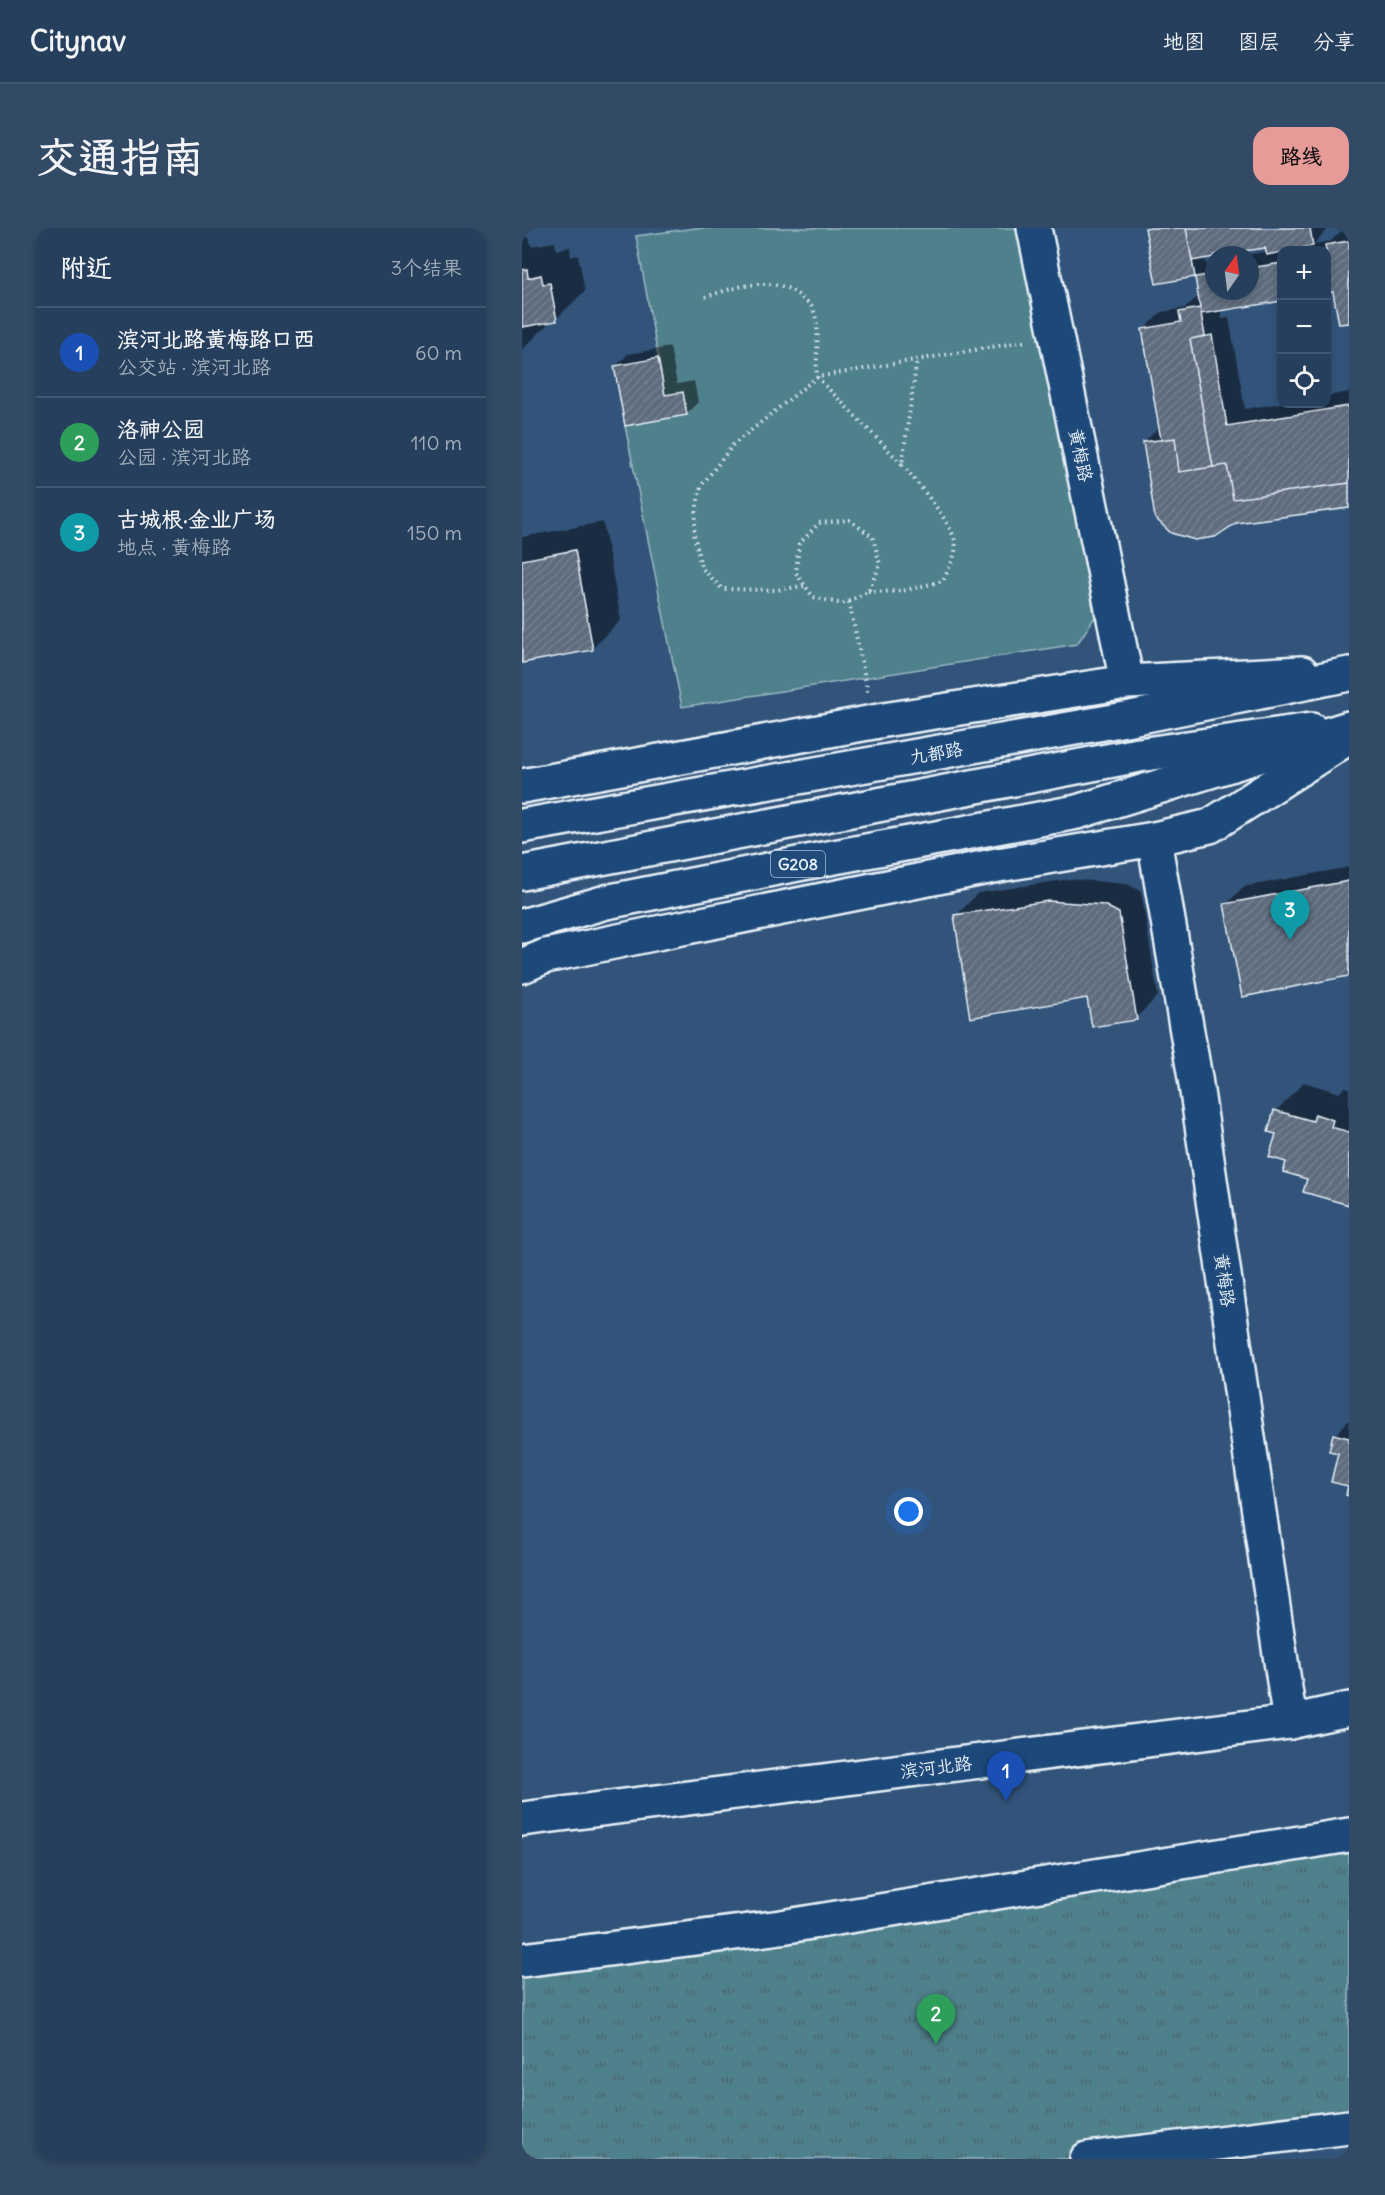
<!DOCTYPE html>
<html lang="zh">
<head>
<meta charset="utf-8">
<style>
  body { margin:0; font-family:Delius,"LXGW WenKai TC",sans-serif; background:#324a65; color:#f1f3f6 }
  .controls { position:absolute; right:18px; top:18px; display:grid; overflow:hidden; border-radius:12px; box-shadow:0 3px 9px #0003 }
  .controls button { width:54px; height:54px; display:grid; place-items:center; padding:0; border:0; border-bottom:2px solid #425872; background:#263f5c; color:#f1f3f6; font:30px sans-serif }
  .compass { position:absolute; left:683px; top:18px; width:54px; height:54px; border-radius:50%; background:#263f5c; box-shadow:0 3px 9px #0003; rotate:14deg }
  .you { position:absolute; left:387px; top:1284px; width:21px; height:21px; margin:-15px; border:4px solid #fff; border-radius:50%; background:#1a73e8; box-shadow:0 0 0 9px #1a73e833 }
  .badge { display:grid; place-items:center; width:39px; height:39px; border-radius:50%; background:#e69b98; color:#fff; font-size:20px; font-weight:700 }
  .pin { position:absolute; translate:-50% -50px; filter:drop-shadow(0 2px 3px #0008) }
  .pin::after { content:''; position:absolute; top:32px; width:21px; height:18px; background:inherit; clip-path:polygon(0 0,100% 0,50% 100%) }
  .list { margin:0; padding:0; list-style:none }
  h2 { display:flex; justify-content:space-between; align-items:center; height:78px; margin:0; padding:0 24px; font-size:26px }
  h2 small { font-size:20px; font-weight:400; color:#a4afbb }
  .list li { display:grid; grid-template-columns:39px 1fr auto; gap:18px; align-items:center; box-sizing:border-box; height:90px; padding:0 24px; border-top:2px solid #425872 }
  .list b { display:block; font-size:22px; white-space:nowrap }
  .list p { margin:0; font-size:20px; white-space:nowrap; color:#a4afbb }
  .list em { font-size:20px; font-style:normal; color:#a4afbb }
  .icon { flex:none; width:33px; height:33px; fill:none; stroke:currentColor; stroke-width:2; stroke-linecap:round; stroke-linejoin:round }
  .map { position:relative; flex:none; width:827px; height:1931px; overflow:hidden; border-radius:18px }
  header { display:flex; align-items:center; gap:36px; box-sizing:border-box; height:84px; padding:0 30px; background:#263f5c; border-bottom:2px solid #425872 }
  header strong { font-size:28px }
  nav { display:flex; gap:33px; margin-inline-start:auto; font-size:21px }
  .intro { display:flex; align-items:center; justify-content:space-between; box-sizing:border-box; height:144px; padding:0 36px }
  h1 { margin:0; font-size:42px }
  .button { padding:15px 27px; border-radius:18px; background:#e69b98; color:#111; font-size:21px; font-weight:700 }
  main { display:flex; gap:36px; padding:0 36px }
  aside { flex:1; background:#263f5c; border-radius:18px; box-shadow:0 3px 9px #0003 }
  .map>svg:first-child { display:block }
  .grass { fill:#50818c; stroke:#9cb9c2; stroke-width:1.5 }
  .park { fill:url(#park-tufts); stroke:#9cb9c2; stroke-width:1.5 }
  .shadow { fill:#0007; fill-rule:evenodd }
  .building { fill:url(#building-hatch); stroke:#e8f1f8; stroke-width:1.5 }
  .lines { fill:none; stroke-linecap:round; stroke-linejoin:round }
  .minor-casing { stroke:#e8f1f8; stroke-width:38 }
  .major-casing { stroke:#e8f1f8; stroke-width:38 }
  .highway-casing { stroke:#e8f1f8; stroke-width:38 }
  .path { stroke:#e8f1f8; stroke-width:4; stroke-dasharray:1.5 4.5; stroke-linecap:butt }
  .minor { stroke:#1f4a7a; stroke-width:33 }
  .major { stroke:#1f4a7a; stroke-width:33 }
  .highway { stroke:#1f4a7a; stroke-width:33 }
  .labels { text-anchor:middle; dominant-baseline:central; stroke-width:6; stroke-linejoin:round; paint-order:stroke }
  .shield { fill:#1f4a7a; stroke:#acbfd2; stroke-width:1.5 }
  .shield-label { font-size:16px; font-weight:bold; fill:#e8f1f8 }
  .street-label { font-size:18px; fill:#e8f1f8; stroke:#1f4a7a }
</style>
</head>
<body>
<header>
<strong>Citynav</strong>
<nav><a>地图</a><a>图层</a><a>分享</a></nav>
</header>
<div class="intro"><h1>交通指南</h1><a class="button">路线</a></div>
<main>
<aside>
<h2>附近<small>3个结果</small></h2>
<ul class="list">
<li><span class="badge" style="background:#1a4fb4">1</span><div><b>滨河北路黄梅路口西</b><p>公交站 · 滨河北路</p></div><em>60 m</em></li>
<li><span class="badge" style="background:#2e9e5b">2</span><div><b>洛神公园</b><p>公园 · 滨河北路</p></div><em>110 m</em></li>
<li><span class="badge" style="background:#0f9aa8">3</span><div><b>古城根·金业广场</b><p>地点 · 黄梅路</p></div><em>150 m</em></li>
</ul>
</aside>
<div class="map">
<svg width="827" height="1931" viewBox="0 0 827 1931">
  <defs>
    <pattern id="park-tufts" width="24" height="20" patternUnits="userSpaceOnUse" patternTransform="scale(1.5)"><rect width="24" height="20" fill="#50818c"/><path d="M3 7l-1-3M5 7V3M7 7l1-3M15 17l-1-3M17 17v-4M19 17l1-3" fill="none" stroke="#4c676e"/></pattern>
    <pattern id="building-hatch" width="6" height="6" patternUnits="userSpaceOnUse" patternTransform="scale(1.5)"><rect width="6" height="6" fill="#5e6c7e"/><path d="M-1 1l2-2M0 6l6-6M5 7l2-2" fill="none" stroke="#758191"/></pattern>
  </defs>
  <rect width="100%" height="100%" fill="#32547b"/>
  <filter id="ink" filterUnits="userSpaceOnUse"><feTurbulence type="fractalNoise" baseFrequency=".0167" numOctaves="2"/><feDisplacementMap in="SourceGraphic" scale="12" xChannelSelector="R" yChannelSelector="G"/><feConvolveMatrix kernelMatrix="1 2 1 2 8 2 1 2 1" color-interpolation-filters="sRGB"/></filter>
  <g filter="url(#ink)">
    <!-- grass -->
    <path class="grass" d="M174,0H500L573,389L555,416L160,479L103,198L165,187L161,164L143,167L114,8Z"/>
    <!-- park -->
    <path class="park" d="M827,1607V1899L565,1931H0V1732Z"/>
    <!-- shadow -->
    <path class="shadow" d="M625,0H807L792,16L809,13L822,0H827V93L813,63L804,64V22H760V71L699,81L700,91L707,90L723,181L760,175L804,176V168L827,164V278L714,293L622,214L639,198L622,101L640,84L663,80L678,67L674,48L635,55ZM744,18L746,23L724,27H728V63H692V33L685,39L683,29Z
      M7,9L9,18L33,14L34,22L48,19L49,29L56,27L63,63L34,91L25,93L26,96L0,122V10Z
      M148,119L155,156L172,153L176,174L164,186L94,138L106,126Z
      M81,294L99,392L70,421L0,433V309Z
      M827,639V747L704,677L721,659Z
      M549,651L605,656L619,663L636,768L614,790L434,688L456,665Z
      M782,854L817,865L823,859L827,860V975L787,950L766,933L756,905L754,883Z
      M827,1192V1257L813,1207Z"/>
    <!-- building -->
    <path class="building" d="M623,0H664L673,49L634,56Z
      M664,0H788L791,18L745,27L743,20L692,27V29L670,33Z
      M827,13V95L817,96L811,64L804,65L805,28L803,17Z
      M760,35V73L679,86L673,49L692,46V63H728V40Z
      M5,41L6,50L19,47L21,56L28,55L35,93L0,99V42Z
      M678,80L683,108L668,111L691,239L657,244L653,210L639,212L620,101L659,94L657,84Z
      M690,107L705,198L827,178V255L711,271L705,237L691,239L668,111Z
      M136,130L143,167L161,164L165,187L103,198L92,138Z
      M653,210L657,244L705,237L711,271L827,255V280L714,295L693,309L673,312L649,305L633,290L621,214Z
      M53,322L71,422L0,435V332Z
      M827,653V748L720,769L702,676Z
      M526,673L582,677L597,685L615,792L570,799L565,770L448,790L432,687Z
      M752,882L791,893L793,886L811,892L809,899L827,904V977L781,964L785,951L761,944L764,934L747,929L754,906L746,904Z
      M811,1206L827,1210V1268L824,1267L826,1258L809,1254L816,1225L807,1223Z"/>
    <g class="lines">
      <defs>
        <path id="minor" d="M512,0L605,454
          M0,558L368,491L605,454L780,445
          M632,611L673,850L768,1494
          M0,738L24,728L140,704L476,637L632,611L688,598L827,509
          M0,1732L259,1699L827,1607
          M565,1931L827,1899"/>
        <path id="major" d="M0,645L617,527L789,502
          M0,1591L768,1494L827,1481"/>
        <path id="highway" d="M0,598L609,490L827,446
          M0,698L84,674L296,632L555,584L827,500"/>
      </defs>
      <!-- minor casing -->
      <use href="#minor" class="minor-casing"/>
      <!-- major casing -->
      <use href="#major" class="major-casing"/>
      <!-- highway casing -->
      <use href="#highway" class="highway-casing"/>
      <!-- path -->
      <path class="path" d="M183,69C213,59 254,45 280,70C283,72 288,76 290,79C300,100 293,127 295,149L211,217L179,258L175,277L172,306L179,339L200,361L254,362L282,358
        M380,236L295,149L504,113
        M327,292L351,309L358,337L346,364L320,376L291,369L274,345L277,316L297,295Z
        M346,364L380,363L421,353C426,342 436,325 433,313C428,292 394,254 380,236L395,132
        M327,374L346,464"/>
      <!-- minor -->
      <use href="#minor" class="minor"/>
      <!-- major -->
      <use href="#major" class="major"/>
      <!-- highway -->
      <use href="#highway" class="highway"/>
    </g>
  </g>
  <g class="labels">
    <!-- shield labels -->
    <rect class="shield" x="249" y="623" width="54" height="26" rx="4.5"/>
    <g class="shield-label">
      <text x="276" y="636">G208</text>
    </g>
    <!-- street labels -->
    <g class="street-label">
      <text transform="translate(559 227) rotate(78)">黄梅路</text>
      <text transform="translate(414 525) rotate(-10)">九都路</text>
      <text transform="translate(703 1052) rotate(82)">黄梅路</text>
      <text transform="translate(414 1539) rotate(-7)">滨河北路</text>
    </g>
  </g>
</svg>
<div class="controls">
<button>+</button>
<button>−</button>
<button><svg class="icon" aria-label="locate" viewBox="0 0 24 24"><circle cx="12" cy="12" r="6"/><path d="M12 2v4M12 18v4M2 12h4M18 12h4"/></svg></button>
</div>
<svg class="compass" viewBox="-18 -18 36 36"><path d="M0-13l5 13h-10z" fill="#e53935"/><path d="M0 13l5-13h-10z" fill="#a4afbb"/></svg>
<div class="you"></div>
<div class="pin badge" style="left:484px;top:1573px;background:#1a4fb4">1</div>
<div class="pin badge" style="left:414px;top:1816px;background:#2e9e5b">2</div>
<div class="pin badge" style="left:768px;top:712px;background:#0f9aa8">3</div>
</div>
</main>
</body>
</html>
